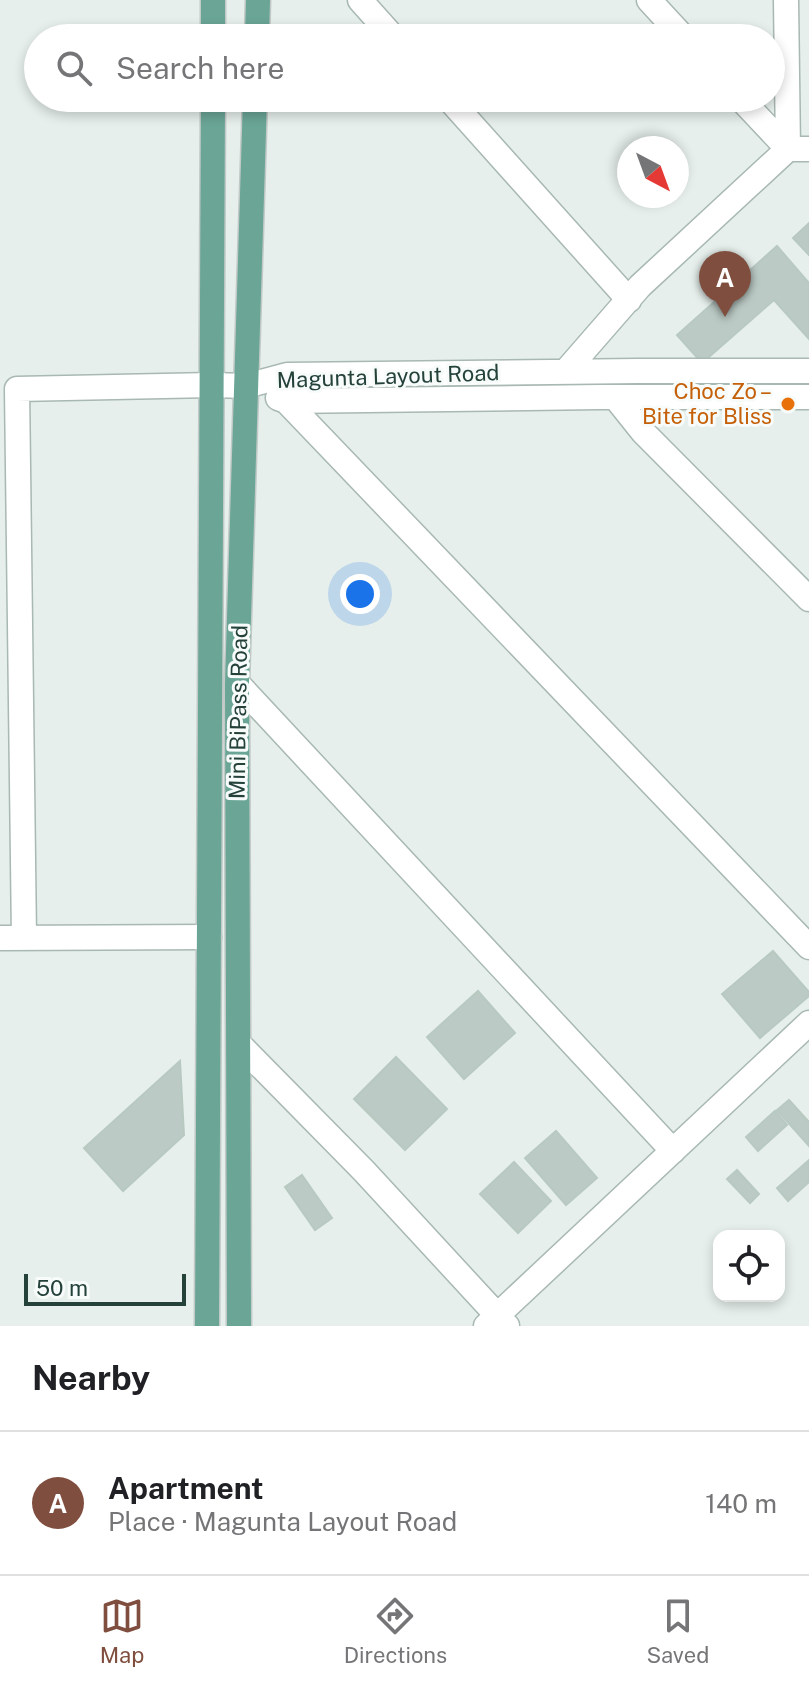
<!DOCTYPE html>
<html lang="en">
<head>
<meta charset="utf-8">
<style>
  body { margin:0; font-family:"Public Sans",sans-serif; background:#f6f6f6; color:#202124 }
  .controls { position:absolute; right:24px; bottom:24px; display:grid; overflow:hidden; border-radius:16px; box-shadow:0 4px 12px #0003 }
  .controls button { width:72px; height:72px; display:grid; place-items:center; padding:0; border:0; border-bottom:2px solid #e0e0e0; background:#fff; color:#202124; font:40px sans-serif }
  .compass { position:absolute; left:617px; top:136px; width:72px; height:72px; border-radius:50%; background:#fff; box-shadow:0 4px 12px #0003; rotate:139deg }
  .scale { position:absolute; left:24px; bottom:20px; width:162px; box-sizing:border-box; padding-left:8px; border:4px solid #24423a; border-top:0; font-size:22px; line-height:28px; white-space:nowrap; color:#24423a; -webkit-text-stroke:6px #f7fbf9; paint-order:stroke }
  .you { position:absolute; left:360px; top:594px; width:28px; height:28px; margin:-20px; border:6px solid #fff; border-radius:50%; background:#1a73e8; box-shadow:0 0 0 12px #1a73e833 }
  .badge { display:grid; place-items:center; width:52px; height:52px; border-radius:50%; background:#7f4e3f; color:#fff; font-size:26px; font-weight:700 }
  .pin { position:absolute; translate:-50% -66px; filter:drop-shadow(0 2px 4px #0008) }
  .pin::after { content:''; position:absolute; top:42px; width:28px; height:24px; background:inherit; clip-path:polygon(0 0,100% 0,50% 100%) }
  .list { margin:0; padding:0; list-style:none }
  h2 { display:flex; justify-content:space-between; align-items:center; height:104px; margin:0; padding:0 32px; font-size:34px }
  h2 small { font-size:26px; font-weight:400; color:#757577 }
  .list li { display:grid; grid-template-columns:52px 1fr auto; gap:24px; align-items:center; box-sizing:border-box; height:144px; padding:0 32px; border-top:2px solid #e0e0e0 }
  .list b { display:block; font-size:30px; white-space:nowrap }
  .list p { margin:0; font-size:26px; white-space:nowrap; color:#757577 }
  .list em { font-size:26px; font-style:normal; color:#757577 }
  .icon { flex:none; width:44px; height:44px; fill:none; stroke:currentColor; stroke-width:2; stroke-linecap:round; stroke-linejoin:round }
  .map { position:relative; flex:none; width:809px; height:1326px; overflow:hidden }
  .search { position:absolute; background:#fff; box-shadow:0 4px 12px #0003; left:24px; right:24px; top:24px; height:88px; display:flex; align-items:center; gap:20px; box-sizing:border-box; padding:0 28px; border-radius:44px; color:#757577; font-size:30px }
  .sheet { height:248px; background:#fff }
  nav { display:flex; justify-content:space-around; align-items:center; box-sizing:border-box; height:112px; border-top:2px solid #e0e0e0; background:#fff; font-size:22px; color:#757577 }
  nav a { display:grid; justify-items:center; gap:4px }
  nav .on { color:#7f4e3f }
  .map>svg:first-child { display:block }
  .building { fill:#bbcac4; stroke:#b8c9c2; stroke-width:2 }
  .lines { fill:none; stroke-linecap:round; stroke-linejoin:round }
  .minor-casing { stroke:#a8b8b2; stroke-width:27 }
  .major-casing { stroke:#c2cac8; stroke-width:27 }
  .minor { stroke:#fff; stroke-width:24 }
  .major { stroke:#6aa596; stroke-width:24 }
  .food-dot { fill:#e8710a; stroke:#f7fbf9; stroke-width:3 }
  .labels { text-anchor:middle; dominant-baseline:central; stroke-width:6; stroke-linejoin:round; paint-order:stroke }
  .street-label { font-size:22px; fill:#24423a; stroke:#f7fbf9 }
  .food-label { font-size:22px; fill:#c56008; stroke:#f7fbf9; text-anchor:end }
</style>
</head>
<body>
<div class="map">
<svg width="809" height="1326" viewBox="0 0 809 1326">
  <rect width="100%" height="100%" fill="#e6efeb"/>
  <!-- building -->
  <path class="building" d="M809,223V255L793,238Z
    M777,246L809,283V339L774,300L702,363L677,335Z
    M773,951L809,992V996L760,1038L722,994Z
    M478,991L515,1033L464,1079L427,1037Z
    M396,1057L447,1109L405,1150L354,1099Z
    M180,1061L184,1135L123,1191L84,1148Z
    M789,1100L809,1122V1146L777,1110Z
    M775,1111L787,1125L758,1151L746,1137Z
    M556,1131L597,1178L566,1205L525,1158Z
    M809,1160V1182L788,1201L777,1188Z
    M514,1162L551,1201L518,1233L480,1194Z
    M737,1170L759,1194L750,1203L727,1179Z
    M302,1175L332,1218L315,1230L285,1187Z"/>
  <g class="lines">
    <defs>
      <path id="minor" d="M360,0L394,38
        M649,0L684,38
        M448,98L629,300
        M740,98L788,149H809
        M566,371L640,286L788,149L786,0
        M615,397L643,432L809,599
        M278,398L286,401L600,397H809
        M286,401L809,947
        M237,683L673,1151
        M0,938L209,937
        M24,938L17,389L212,385L246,386L287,375L638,371H809
        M239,1044L364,1171L507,1326
        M486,1326L809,1023"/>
      <path id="major" d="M213,38V0
        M257,38L258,0
        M207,1326L213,98
        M239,1326L237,683L255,98"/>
    </defs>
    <!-- minor casing -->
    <use href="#minor" class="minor-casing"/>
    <!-- major casing -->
    <use href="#major" class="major-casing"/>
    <!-- minor -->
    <use href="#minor" class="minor"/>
    <!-- major -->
    <use href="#major" class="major"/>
  </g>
  <!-- markers -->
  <circle class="food-dot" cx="788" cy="404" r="8"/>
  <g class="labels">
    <!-- street labels -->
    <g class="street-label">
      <text transform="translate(388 376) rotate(-2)">Magunta Layout Road</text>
      <text transform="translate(238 712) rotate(-89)">Mini BiPass Road</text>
    </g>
    <!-- food labels -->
    <g class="food-label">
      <text x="772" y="391">Choc Zo –<tspan x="772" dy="25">Bite for Bliss</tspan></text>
    </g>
  </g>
</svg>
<div class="controls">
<button><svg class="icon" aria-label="locate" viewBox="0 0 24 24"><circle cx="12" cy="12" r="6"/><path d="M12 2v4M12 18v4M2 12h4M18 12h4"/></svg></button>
</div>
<svg class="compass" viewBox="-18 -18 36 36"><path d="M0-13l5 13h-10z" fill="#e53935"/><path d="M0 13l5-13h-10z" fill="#757577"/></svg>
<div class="scale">50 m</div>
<div class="you"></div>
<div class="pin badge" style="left:725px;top:317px">A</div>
<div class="search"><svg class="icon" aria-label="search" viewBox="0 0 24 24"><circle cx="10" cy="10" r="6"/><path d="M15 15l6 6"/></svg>Search here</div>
</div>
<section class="sheet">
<h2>Nearby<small></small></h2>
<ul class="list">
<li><span class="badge">A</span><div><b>Apartment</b><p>Place · Magunta Layout Road</p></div><em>140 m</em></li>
</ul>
</section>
<nav>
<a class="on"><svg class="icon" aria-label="map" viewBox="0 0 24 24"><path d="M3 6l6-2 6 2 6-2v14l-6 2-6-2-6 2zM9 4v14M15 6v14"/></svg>Map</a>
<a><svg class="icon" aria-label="directions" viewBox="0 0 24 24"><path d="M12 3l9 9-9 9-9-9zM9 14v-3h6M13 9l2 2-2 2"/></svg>Directions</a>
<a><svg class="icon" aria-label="saved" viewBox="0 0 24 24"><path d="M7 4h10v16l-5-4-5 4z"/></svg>Saved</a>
</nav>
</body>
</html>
